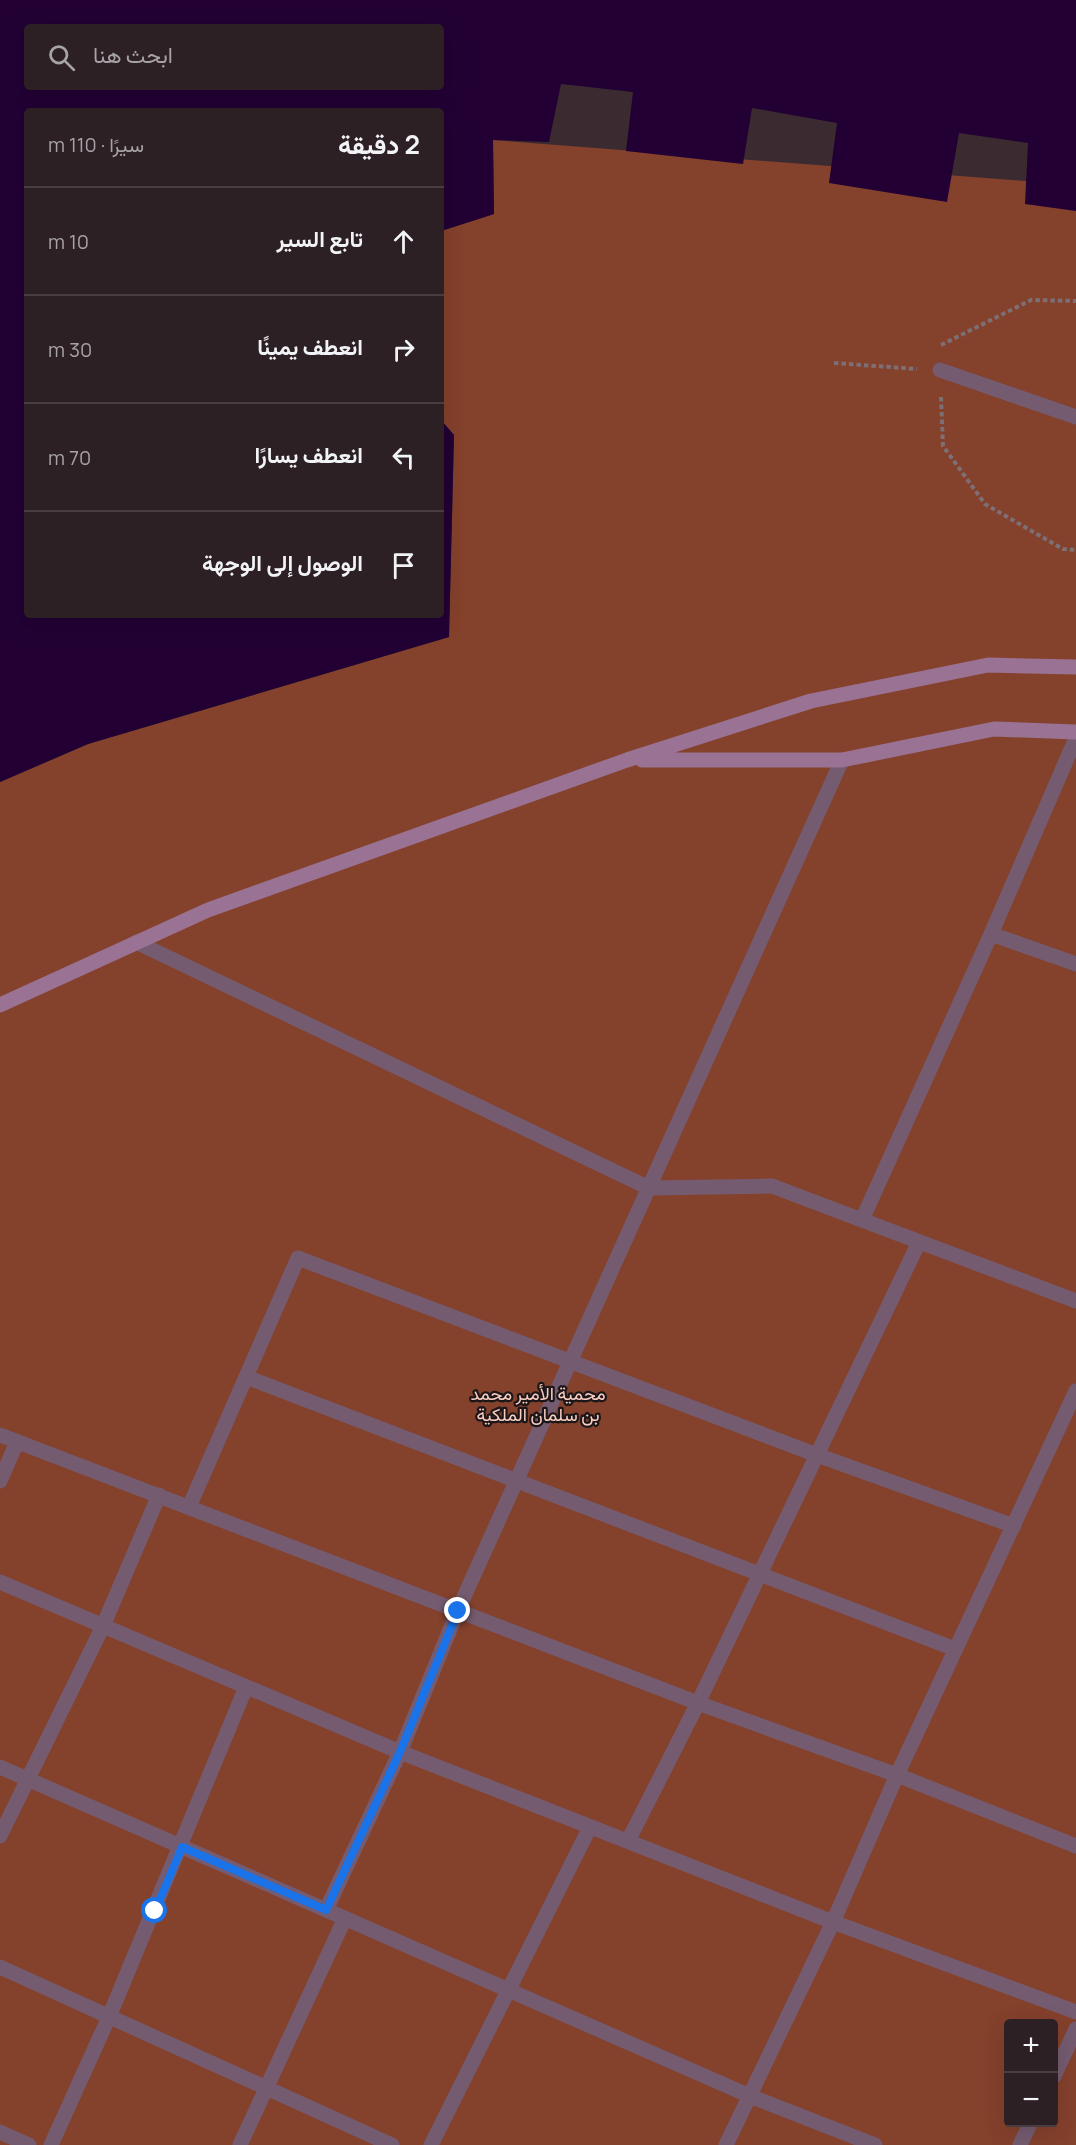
<!DOCTYPE html>
<html lang="ar">
<head>
<meta charset="utf-8">
<style>
  body { margin:0; font-family:Manrope,Vazirmatn,sans-serif; background:#382d32; color:#f1f3f6; direction:rtl }
  .controls { position:absolute; right:18px; bottom:18px; display:grid; overflow:hidden; border-radius:6px; box-shadow:0 6px 24px #0002 }
  .controls button { width:54px; height:54px; display:grid; place-items:center; padding:0; border:0; border-bottom:2px solid #483e42; background:#2c2025; color:#f1f3f6; font:30px sans-serif }
  .stop { position:absolute; width:18px; height:18px; margin:-14px; border:4px solid #1a73e8; border-radius:50%; background:#fff }
  .stop.end { background:#1a73e8; border-color:#fff; box-shadow:0 2px 6px #0008 }
  .list { margin:0; padding:0; list-style:none }
  h2 { display:flex; justify-content:space-between; align-items:center; height:78px; margin:0; padding:0 24px; font-size:26px }
  h2 small { font-size:20px; font-weight:400; color:#a6a3a7 }
  .list li { display:grid; grid-template-columns:39px 1fr auto; gap:18px; align-items:center; box-sizing:border-box; height:108px; padding:0 24px; border-top:2px solid #483e42 }
  .list b { display:block; font-size:22px; white-space:nowrap }
  .list em { font-size:20px; font-style:normal; color:#a6a3a7 }
  .icon { flex:none; width:33px; height:33px; fill:none; stroke:currentColor; stroke-width:2; stroke-linecap:round; stroke-linejoin:round }
  .map { position:relative; flex:none; width:1076px; height:2145px; overflow:hidden; direction:ltr }
  .search { position:absolute; background:#2c2025; box-shadow:0 6px 24px #0002; left:24px; top:24px; width:420px; height:66px; display:flex; align-items:center; gap:15px; box-sizing:border-box; padding:0 21px; border-radius:6px; color:#a6a3a7; font-size:22px }
  .panel { position:absolute; background:#2c2025; box-shadow:0 6px 24px #0002; left:24px; top:108px; width:420px; height:510px; border-radius:6px; direction:rtl }
  .map>svg:first-child { display:block }
  .green { fill:#84412c; fill-rule:evenodd }
  .water { fill:#220034; fill-rule:evenodd }
  .lines { fill:none; stroke-linecap:round; stroke-linejoin:round }
  .path { stroke:#7d6f74; stroke-width:4; stroke-dasharray:4.5 3; stroke-linecap:butt }
  .lane { stroke:#755b70; stroke-width:15 }
  .street { stroke:#755b70; stroke-width:15 }
  .secondary { stroke:#9a7294; stroke-width:15 }
  .route { stroke:#1a73e8; stroke-width:8 }
  .labels { text-anchor:middle; dominant-baseline:central; stroke-width:4.5; stroke-linejoin:round; paint-order:stroke }
  .park-label { font-size:18px; fill:#f9cec1; stroke:#1d1619 }
</style>
</head>
<body>
<div class="map">
<svg width="1076" height="2145" viewBox="0 0 1076 2145">
  <rect width="100%" height="100%" fill="#3b2b31"/>
  <!-- green -->
  <path class="green" d="M493,140L1076,185V2145H0V782L88,744L449,637L454,435L441,420V231L494,214ZM1008,2024H1054V2122H1008Z"/>
  <!-- water -->
  <path class="water" d="M0,0H1076V211L1025,204L1028,143L959,133L947,202L829,183L837,123L752,108L743,164L626,151L633,92L561,84L549,142L493,140L494,214L441,231V111H27V615H441V420L454,435L449,637L88,744L0,782ZM27,27H441V87H27Z"/>
  <g class="lines">
    <!-- path -->
    <path class="path" d="M941,345L1031,300L1076,301
      M834,363L917,369
      M941,397L943,446L985,504L1063,549L1076,550"/>
    <!-- lane -->
    <path class="lane" d="M326,1910L400,1752"/>
    <!-- street -->
    <path class="street" d="M940,370L1076,417
      M991,934L1076,964
      M136,942L649,1188L772,1186L1076,1301
      M862,1220L991,934L1076,738
      M246,1377L955,1649
      M0,1435L698,1703L897,1775L1076,1846
      M0,1481L17,1442
      M189,1507L298,1258L817,1455L1014,1526
      M0,1582L400,1752L833,1922L1076,2012
      M400,1752L458,1610L842,760
      M0,1767L750,2096L875,2145
      M0,1836L103,1626L159,1495
      M628,1841L698,1703L919,1242
      M0,1967L392,2145
      M1054,2076L1076,2029
      M0,2132L29,2145
      M51,2145L109,2017L246,1687
      M240,2145L345,1918
      M431,2145L590,1827
      M726,2145L833,1922L897,1775L1076,1391
      M1020,2145L1031,2122"/>
    <!-- secondary -->
    <path class="secondary" d="M642,760H842L994,729L1076,732
      M0,1005L208,910L627,760L811,701L988,665L1076,667"/>
  </g>
  <g class="lines">
    <!-- route -->
    <path class="route" d="M155,1911L182,1847L326,1910L400,1752L458,1611"/>
  </g>
  <g class="labels">
    <!-- park labels -->
    <g class="park-label">
      <text x="538" y="1393">محمية الأمير محمد<tspan x="538" dy="21">بن سلمان الملكية</tspan></text>
    </g>
  </g>
</svg>
<div class="controls">
<button>+</button>
<button>−</button>
</div>
<div class="stop" style="left:155px;top:1911px"></div>
<div class="stop end" style="left:458px;top:1611px"></div>
<div class="search"><svg class="icon" aria-label="search" viewBox="0 0 24 24"><circle cx="10" cy="10" r="6"/><path d="M15 15l6 6"/></svg>ابحث هنا</div>
<section class="panel">
<h2>2 دقيقة<small>سيرًا · 110 m</small></h2>
<ul class="list">
<li><svg class="icon" aria-label="ahead" viewBox="0 0 24 24"><path d="M12 20V5M6 11l6-6 6 6"/></svg><div><b>تابع السير</b></div><em>10 m</em></li>
<li><svg class="icon" aria-label="right" viewBox="0 0 24 24"><path d="M7 20v-9h11M14 6l5 5-5 5"/></svg><div><b>انعطف يمينًا</b></div><em>30 m</em></li>
<li><svg class="icon" aria-label="left" viewBox="0 0 24 24"><path d="M17 20v-9H6M10 6l-5 5 5 5"/></svg><div><b>انعطف يسارًا</b></div><em>70 m</em></li>
<li><svg class="icon" aria-label="arrive" viewBox="0 0 24 24"><path d="M6 21V4h12l-3 4 3 4H6"/></svg><div><b>الوصول إلى الوجهة</b></div></li>
</ul>
</section>
</div>
</body>
</html>
